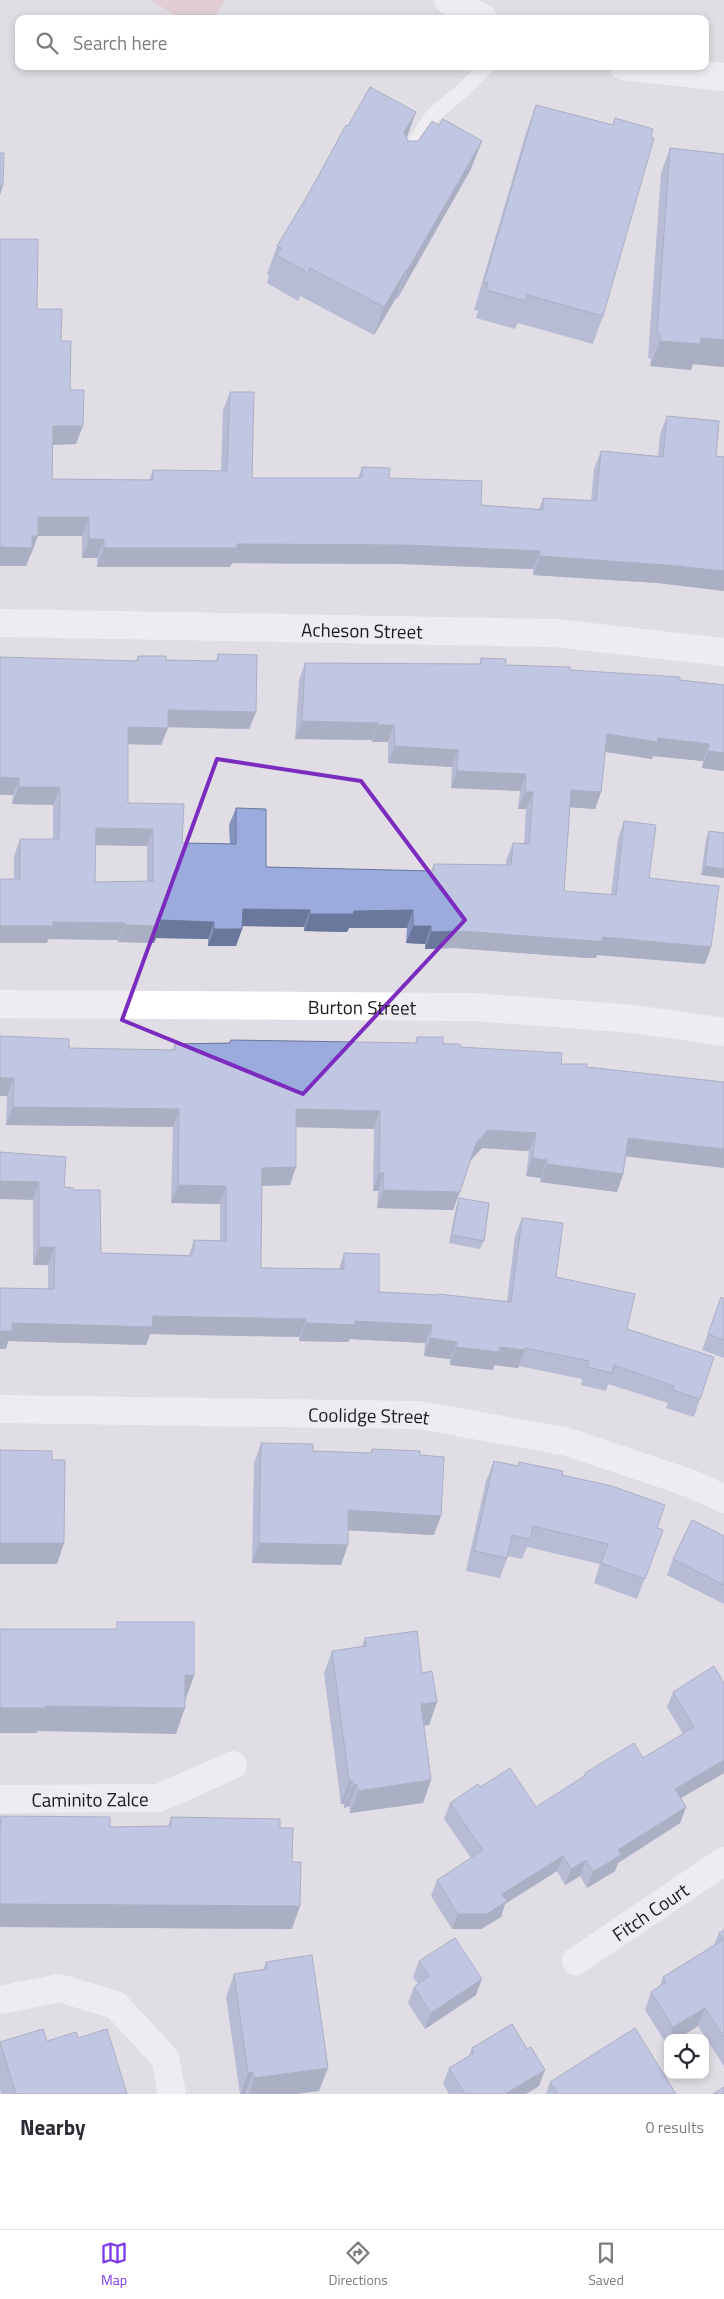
<!DOCTYPE html>
<html lang="en">
<head>
<meta charset="utf-8">
<style>
  body { margin:0; font-family:"Titillium Web",sans-serif; background:#f2f2f3; color:#2b2b33 }
  .controls { position:absolute; right:15px; bottom:15px; display:grid; overflow:hidden; border-radius:10px; box-shadow:0 2px 8px #0003 }
  .controls button { width:45px; height:45px; display:grid; place-items:center; padding:0; border:0; border-bottom:1px solid #e1e1e2; background:#fff; color:#2b2b33; font:25px sans-serif }
  .list { margin:0; padding:0; list-style:none }
  h2 { display:flex; justify-content:space-between; align-items:center; height:65px; margin:0; padding:0 20px; font-size:21px }
  h2 small { font-size:16px; font-weight:400; color:#7c7c81 }
  .icon { flex:none; width:28px; height:28px; fill:none; stroke:currentColor; stroke-width:2; stroke-linecap:round; stroke-linejoin:round }
  .map { position:relative; flex:none; width:724px; height:2094px; overflow:hidden }
  .search { position:absolute; background:#fff; box-shadow:0 2px 8px #0003; left:15px; right:15px; top:15px; height:55px; display:flex; align-items:center; gap:12px; box-sizing:border-box; padding:0 18px; border-radius:10px; color:#7c7c81; font-size:19px }
  .sheet { height:135px; background:#fff }
  nav { display:flex; justify-content:space-around; align-items:center; box-sizing:border-box; height:70px; border-top:1px solid #e1e1e2; background:#fff; font-size:14px; color:#7c7c81 }
  nav a { display:grid; justify-items:center; gap:2px }
  nav .on { color:#7c3aed }
  .map>svg:first-child { display:block }
  .grass { fill:#e5babf }
  .lines { fill:none; stroke-linecap:round; stroke-linejoin:round }
  .lane { stroke:#fff; stroke-width:15 }
  .street { stroke:#fff; stroke-width:28 }
  .wall { fill:#8593be; fill-rule:evenodd }
  .shaded-wall { fill:#6c789b }
  .building { fill:#9babdd; stroke:#6c789b; fill-rule:evenodd }
  .marked { fill:none; stroke:#7b2cbf; stroke-width:4; stroke-linejoin:round }
  .labels { text-anchor:middle; dominant-baseline:central; stroke-width:4; stroke-linejoin:round; paint-order:stroke }
  .street-label { font-size:19px; fill:#1b1a1d; stroke:#edeaf2 }
</style>
</head>
<body>
<div class="map">
<svg width="724" height="2094" viewBox="0 0 724 2094">
  <rect width="100%" height="100%" fill="#e0dde5"/>
  <!-- grass -->
  <path class="grass" d="M150,0H225L214,19H182Z"/>
  <g class="lines">
    <!-- lane -->
    <path class="lane" d="M405,157L433,115L463,90L487,66"/>
    <!-- street -->
    <g class="street">
      <path d="M448,0L484,19"/>
      <path d="M623,66L724,77"/>
      <path id="s1" d="M0,623L555,633L724,652"/>
      <path id="s2" d="M0,1004L474,1007L634,1019L724,1032"/>
      <path id="s3" d="M0,1409L419,1415L568,1442L692,1484L724,1499"/>
      <path id="s4" d="M0,1799L159,1798L233,1765"/>
      <path id="s5" d="M576,1961L724,1861"/>
      <path d="M0,2000L59,1988L116,2005L165,2058L172,2094"/>
    </g>
  </g>
  <!-- wall -->
  <path class="wall" d="M536,105L613,125L615,118L603,316L593,344L518,323L515,329L476,318L478,311L474,310L526,133Z
    M348,126L406,138L408,141L471,169L397,299L396,298L374,335L300,296L298,301L267,283L269,275L267,274L277,246Z
    M670,148L724,154V367L693,364L691,370L650,366L651,359L648,358L661,173Z
    M37,309L61,341L70,390L76,444L53,445L52,479L149,480L153,470L221,471L223,410L230,392L252,478H358L362,467L389,478L481,505L539,509L543,498L591,501L594,469L601,451L658,456L660,434L667,416L716,456L724,457V591L658,583L533,575V569L401,564L232,563L230,567H97V558H82V536H38L31,555H30L26,566Z
    M218,654L256,712L249,729L168,727L161,745L128,744V803L182,843L230,844L229,825L236,808L266,867L431,871L434,864L506,865V860L513,843L524,844L526,809H518L520,791L451,788L452,767L388,763V742H372V740L295,739L299,680L305,663L479,664L481,658L506,665L680,680L724,685V771L702,768L703,761L653,756L652,759L605,752L601,792L595,809L570,807L564,891L611,895L618,838L624,821L649,878L711,947L705,964L597,955L596,958H587L455,948L425,949V944L406,943L407,928H349L347,932L304,931V927L243,926L236,946H208V939L156,938L154,943L118,942V940L48,939L47,943H0V879H14V856L20,839H53V805L12,804L13,795H0L136,661L138,656L166,660L216,661ZM95,845L147,846V881L95,882Z
    M709,831L724,833L701,875L706,839Z
    M0,1036L69,1048L172,1050L175,1044L229,1043L231,1040L415,1043L417,1037L460,1047L561,1064L586,1067L626,1156L623,1174L617,1192L540,1182L541,1178L526,1176L529,1151L482,1148L471,1160L453,1210L377,1208L378,1191H373L374,1129L296,1127L290,1185L262,1186L261,1268L339,1269L344,1253L379,1292L507,1301L515,1236L522,1218L556,1277L627,1329L700,1399L694,1417L666,1408L668,1403L608,1384L606,1391L581,1385L582,1379L519,1366L518,1368L494,1365L493,1370L450,1365V1359L424,1356L425,1343L350,1339L348,1342L299,1341V1337L150,1334L146,1345L8,1341L6,1349H0V1288L48,1289V1265H33V1200L0,1152L64,1187L73,1190L101,1253L189,1255L194,1240L220,1241V1204L171,1203L173,1127L6,1125L7,1096Z
    M459,1198L484,1241L480,1249L449,1243L456,1207Z
    M721,1297L724,1299V1358L702,1350Z
    M261,1443L313,1451L370,1453L372,1449L420,1455L434,1535L348,1530L341,1565L252,1563L254,1463Z
    M494,1461L518,1466L519,1462L562,1475L657,1528L663,1530L637,1599L594,1583L600,1564L527,1547L522,1559L508,1556L500,1578L466,1571L486,1481Z
    M724,1536V1604L667,1575L673,1559Z
    M365,1638L437,1702L429,1725L424,1726L431,1780L423,1803L350,1813L349,1806L344,1808V1804H341L324,1673L332,1651L362,1646Z
    M724,1683V1773L681,1798L686,1807L680,1823L618,1863L615,1871L587,1888L580,1876L565,1885L557,1871L505,1904L501,1917L481,1929H452L431,1896L437,1880L471,1858L444,1819L450,1803L480,1787L536,1807L583,1778L585,1773L643,1758L683,1734L667,1707L673,1692Z
    M1,1816L110,1827L168,1826L171,1817L280,1828L292,1929L0,1927V1819Z
    M724,1930V2066L698,2026L679,2038H668V2045H667L645,2010L651,1992L660,1986L663,1977L714,1945L719,1933Z
    M419,1961L476,1995L425,2029L408,2003L414,1987L418,1984L413,1977Z
    M266,1962L319,2091L296,2094H240L226,1997L234,1974L263,1970Z
    M78,2038L127,2094H1L0,2090V2042L47,2041Z
    M472,2048L539,2086L526,2094H449L443,2084L449,2068L469,2056Z
    M550,2082L676,2094H546Z"/>
  <!-- shaded-wall -->
  <path class="shaded-wall" d="M416,112L406,140L404,132Z
    M482,141L471,169L397,299L407,271Z
    M0,186H3L0,195Z
    M406,270L396,298L374,335L384,307Z
    M701,338L724,340V367L693,364L691,370L650,366L660,341Z
    M53,426H83L76,444L46,445Z
    M38,517H89L82,536H31Z
    M32,536H38L26,566H0V547Z
    M89,539H104L97,558H82Z
    M237,544L408,545L540,551L533,569L401,564L232,563L230,567H97L104,548Z
    M540,556L665,565L724,571V591L658,583L533,575Z
    M168,710L256,712L249,729L162,727Z
    M302,721L378,723L372,740L295,739Z
    M378,725H394L388,742H372Z
    M128,727L168,728L161,745L122,744Z
    M607,734L658,738L709,744L703,761L653,756L652,759L601,751Z
    M395,746L458,750L452,767L388,763Z
    M708,751L724,753V771L702,768Z
    M457,771L526,774L520,791L451,788Z
    M0,777L19,778L13,795H0Z
    M19,787H60L53,805L12,804Z
    M571,790L601,792L595,809L565,807Z
    M525,792H533L526,809H518Z
    M96,828L153,829L147,846L89,845Z
    M705,866L724,869V878L701,875Z
    M243,909L310,910L304,927L237,926Z
    M413,910L407,928H349L347,932L304,931L310,914L354,911Z
    M160,920L214,922L208,939L156,938L154,943L118,942L125,925Z
    M53,922L125,923L118,940L48,939L47,943H0V926Z
    M413,926H431L425,944L406,943Z
    M214,929H242L236,946H208Z
    M461,931L603,937L711,947L705,964L597,955L596,958H587L455,948L425,949L431,932Z
    M0,1078H14L7,1096H0Z
    M13,1107L179,1109L173,1127L6,1125Z
    M296,1109L380,1111L374,1129L289,1127Z
    M488,1130L536,1133L529,1151L482,1148L470,1161L476,1143Z
    M628,1138L724,1149V1168L622,1156Z
    M532,1158L547,1160L541,1178L526,1176Z
    M547,1164L623,1174L617,1192L540,1182Z
    M296,1167L290,1185L255,1186L262,1168Z
    M379,1173H384L378,1191H373Z
    M0,1181L39,1182L33,1200L0,1199Z
    M178,1185L226,1186L220,1204L171,1203Z
    M383,1190L460,1192L453,1210L377,1208Z
    M39,1247H55L48,1265H33Z
    M153,1316L306,1319L299,1337L150,1334L146,1345L8,1341L6,1349H0V1331L12,1323Z
    M355,1321L432,1325L425,1343L350,1339L348,1342L299,1341L306,1323Z
    M430,1338L457,1342L450,1359L424,1356Z
    M456,1347H500L525,1350L518,1368L494,1365L493,1370L450,1365Z
    M348,1510L441,1516L434,1535L341,1530Z
    M0,1543H64L57,1564H0Z
    M259,1543L348,1545L341,1565L252,1563Z
    M185,1675L194,1676L185,1701Z
    M437,1702L429,1725L412,1727L421,1704Z
    M46,1706L185,1708L176,1734L37,1731V1733H0V1708Z
    M724,1760V1773L669,1805L675,1789Z
    M431,1780L423,1803L350,1813L358,1791Z
    M349,1781H352L344,1804H341Z
    M357,1784L349,1806L344,1808L353,1785Z
    M686,1807L680,1823L618,1863L615,1871L587,1888L593,1872L618,1850Z
    M563,1856L557,1871L505,1904L501,1917L481,1929H452L458,1914L502,1894Z
    M586,1860L580,1876L565,1885L571,1869Z
    M0,1904L300,1906L292,1929L0,1927Z
    M482,1979L476,1995L425,2029L431,2013Z
    M705,2008L698,2026L679,2038H670L673,2027Z
    M328,2068L319,2091L296,2094H249L254,2078Z
    M545,2070L539,2086L526,2094H505Z
    M253,2072L245,2094H241L248,2073Z"/>
  <!-- building -->
  <path class="building" d="M370,87L416,112L404,132L408,141H418L432,121L439,125L443,119L482,141L407,271L406,270L384,307L310,268L308,273L277,255L281,248L277,246L308,195L346,125L348,126Z
    M536,105L613,125L615,118L653,129L651,137L654,138L603,316L527,295L525,301L486,290L488,283L484,282Z
    M670,148L724,154V340L701,338L700,344L660,341V333H657Z
    M0,153H4L3,186H0Z
    M0,239H38L37,309H62L61,341H71L70,390H84L83,426H53L52,479L153,480V470L227,471L230,392H254L252,478H362V467L390,468L389,478L482,481L481,505L543,510V498L596,501L601,451L663,457L667,416L719,421L716,456L724,457V571L665,565L540,556V551L408,545L237,544V548H104V539H89V517H38V536H32V548L0,547Z
    M218,654L257,655L256,712L168,710V728L128,727V803L184,804L182,843L236,844V808L266,809V867L433,871L434,864L511,865L513,843L529,844L533,792H525L526,774L457,771L458,750L395,746L394,725H378V723L302,721L305,663L481,664V658L506,659V665L570,667V670L680,677V680L724,685V753L708,751L709,744L658,738V742L607,734L601,792L571,790L564,891L616,895L624,821L656,825L649,878L719,886L711,947L603,937L602,941H593L461,931L431,932V926H413V910L354,911L353,914H310V910L243,909L242,929H214V922L160,920V926L125,925V923L53,922V926H0V879H20V839H59L60,787H19V778L0,777V657L138,661V656H166V660L218,661ZM96,828L153,829V881L95,882Z
    M709,831L724,833V869L705,866Z
    M0,1036L69,1039V1048L175,1050V1044L230,1043L231,1040L417,1043V1037H443V1044H460V1047L562,1053L561,1064H587L586,1067L724,1082V1149L628,1138L623,1174L547,1164V1160L532,1158L536,1133L488,1130L476,1143L460,1192L383,1190L384,1173H379L380,1111L296,1109V1167L262,1168L261,1268L344,1269V1253L379,1254V1292L438,1295V1294L511,1302L522,1218L563,1223L556,1277L635,1294L627,1329L714,1357L700,1399L673,1390L674,1386L614,1365L612,1373L587,1367L589,1361L525,1348V1350L500,1347L499,1352L456,1347L457,1342L430,1338L432,1325L355,1321V1325L306,1323V1319L153,1316L152,1327L12,1323V1331H0V1288L54,1289L55,1247H39V1182L0,1181V1152L66,1157L64,1187L73,1188V1190H100L101,1253L192,1256V1251H194V1240L226,1241V1186L178,1185L179,1109L13,1107L14,1078H0Z
    M459,1198L489,1203L484,1241L452,1235Z
    M721,1297L724,1299V1340L708,1334Z
    M261,1443L313,1444V1451L372,1453V1449L420,1451V1455L444,1457L441,1516L348,1510V1545L259,1543Z
    M0,1450L52,1451V1460H65L64,1543H0Z
    M494,1461L518,1466L519,1462L563,1471L562,1475L612,1486L665,1505L657,1528L663,1530L645,1579L601,1563L608,1544L533,1526L530,1539L512,1535L507,1558L474,1551Z
    M692,1520L724,1536V1585L673,1559Z
    M117,1622H194V1676L185,1675V1708L46,1706V1708H0V1629H117Z
    M417,1631L422,1673L432,1671L437,1702L421,1704L431,1780L358,1791L357,1784L353,1785L352,1781H349L332,1651L366,1646L365,1638Z
    M714,1666L724,1683V1760L675,1789L686,1807L618,1850L621,1855L593,1872L586,1860L571,1869L563,1856L502,1894L507,1901L487,1914H458L437,1880L483,1850L450,1803L478,1784L480,1787L510,1768L536,1807L586,1775L585,1773L634,1743L643,1758L694,1727L673,1692Z
    M1,1816L110,1817V1827L171,1826V1817L280,1819V1828H293L292,1862H301L300,1906L0,1904V1825H1Z
    M724,1930V2037L705,2008L673,2027L651,1992L666,1982L663,1977L723,1940L719,1933Z
    M455,1938L482,1979L431,2013L414,1987L429,1976L419,1961Z
    M312,1955L328,2068L254,2078L253,2072L248,2073L234,1974L267,1969L266,1962Z
    M512,2024L527,2049L531,2047L545,2070L505,2094H465L449,2068L474,2053L472,2048Z
    M635,2028L676,2094H558L550,2082Z
    M43,2029L47,2041L76,2032L78,2038L107,2029L127,2094H16L0,2042Z
    M724,2087V2094H713Z"/>
  <!-- marked area -->
  <path d="M0 0H724V2094H0ZM217,759L361,781L465,920L303,1094L122,1020Z" fill="#e0dde5" fill-opacity=".55" fill-rule="evenodd"/>
  <path class="marked" d="M217,759L361,781L465,920L303,1094L122,1020Z"/>
  <g class="labels">
    <!-- street labels -->
    <g class="street-label">
      <text stroke="none"><textPath href="#s1" startOffset="362">Acheson Street</textPath></text>
      <text stroke="none"><textPath href="#s2" startOffset="362">Burton Street</textPath></text>
      <text stroke="none"><textPath href="#s3" startOffset="369">Coolidge Street</textPath></text>
      <text stroke="none"><textPath href="#s4" startOffset="90">Caminito Zalce</textPath></text>
      <text stroke="none"><textPath href="#s5" startOffset="89">Fitch Court</textPath></text>
    </g>
  </g>
</svg>
<div class="controls">
<button><svg class="icon" aria-label="locate" viewBox="0 0 24 24"><circle cx="12" cy="12" r="6"/><path d="M12 2v4M12 18v4M2 12h4M18 12h4"/></svg></button>
</div>
<div class="search"><svg class="icon" aria-label="search" viewBox="0 0 24 24"><circle cx="10" cy="10" r="6"/><path d="M15 15l6 6"/></svg>Search here</div>
</div>
<section class="sheet">
<h2>Nearby<small>0 results</small></h2>
<ul class="list">
</ul>
</section>
<nav>
<a class="on"><svg class="icon" aria-label="map" viewBox="0 0 24 24"><path d="M3 6l6-2 6 2 6-2v14l-6 2-6-2-6 2zM9 4v14M15 6v14"/></svg>Map</a>
<a><svg class="icon" aria-label="directions" viewBox="0 0 24 24"><path d="M12 3l9 9-9 9-9-9zM9 14v-3h6M13 9l2 2-2 2"/></svg>Directions</a>
<a><svg class="icon" aria-label="saved" viewBox="0 0 24 24"><path d="M7 4h10v16l-5-4-5 4z"/></svg>Saved</a>
</nav>
</body>
</html>
